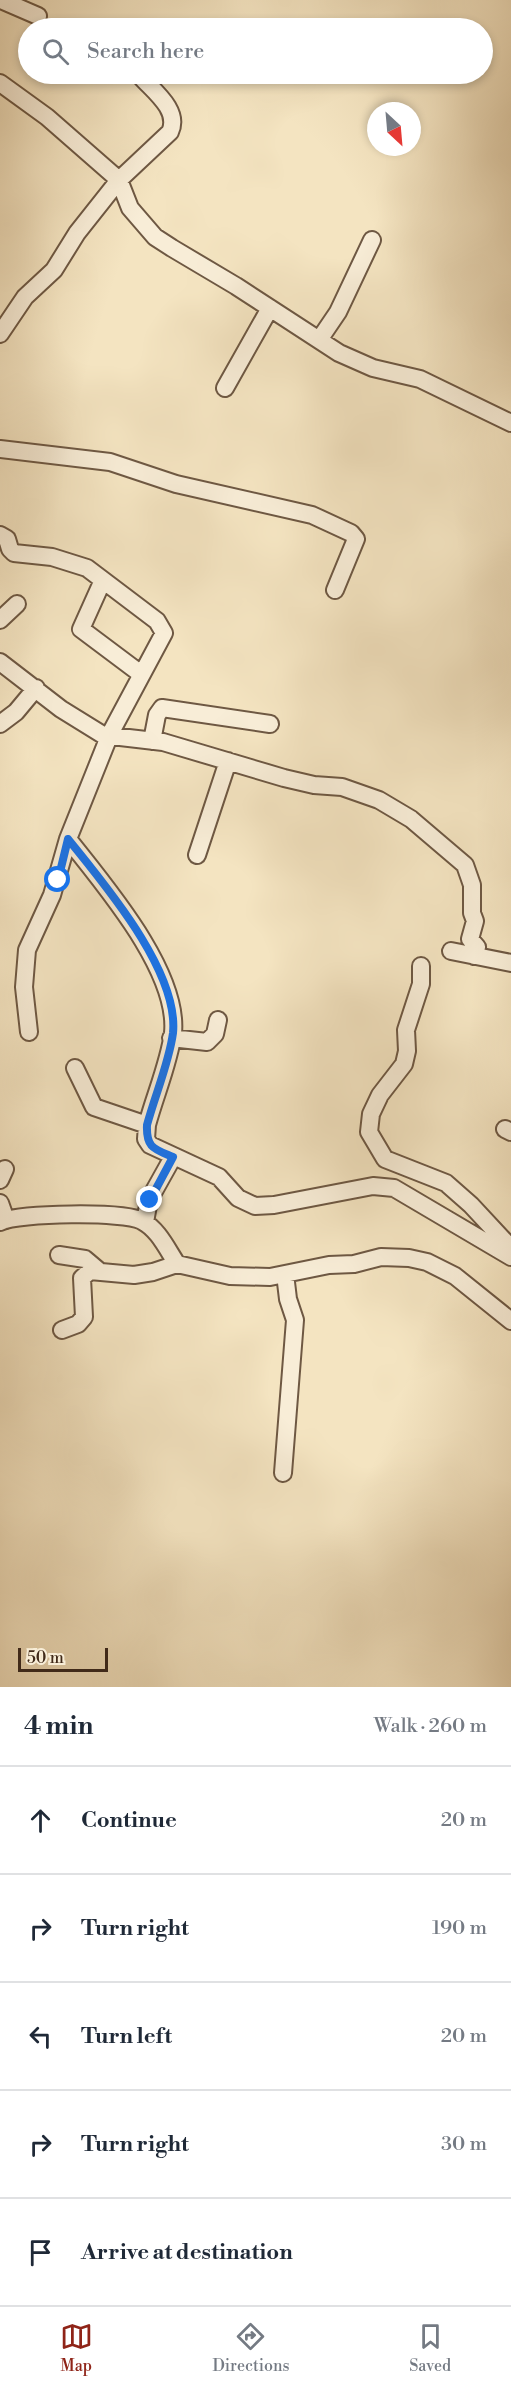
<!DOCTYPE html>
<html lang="en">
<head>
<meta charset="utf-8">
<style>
  body { margin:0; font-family:"Libre Bodoni",serif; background:#f2f2f3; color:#1f2937 }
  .compass { position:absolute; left:367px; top:102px; width:54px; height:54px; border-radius:50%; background:#fff; box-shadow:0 3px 9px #0003; rotate:154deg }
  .scale { position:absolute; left:18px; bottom:15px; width:90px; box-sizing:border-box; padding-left:6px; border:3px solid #412a19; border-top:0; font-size:16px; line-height:21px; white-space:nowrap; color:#412a19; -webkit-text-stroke:4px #f8edd7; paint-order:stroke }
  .stop { position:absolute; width:18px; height:18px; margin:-14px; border:4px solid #1a73e8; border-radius:50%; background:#fff }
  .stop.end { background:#1a73e8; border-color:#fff; box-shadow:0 2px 6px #0008 }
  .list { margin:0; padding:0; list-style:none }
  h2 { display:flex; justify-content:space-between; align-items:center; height:78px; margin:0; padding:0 24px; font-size:26px }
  h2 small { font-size:20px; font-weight:400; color:#747a83 }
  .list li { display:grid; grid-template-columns:39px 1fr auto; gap:18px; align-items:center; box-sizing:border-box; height:108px; padding:0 24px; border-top:2px solid #e0e1e3 }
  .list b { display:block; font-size:22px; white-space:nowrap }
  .list em { font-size:20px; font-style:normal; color:#747a83 }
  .icon { flex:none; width:33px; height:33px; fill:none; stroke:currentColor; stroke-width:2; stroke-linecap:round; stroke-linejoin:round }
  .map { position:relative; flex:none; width:511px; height:1687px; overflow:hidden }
  .search { position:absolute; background:#fff; box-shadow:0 3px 9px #0003; left:18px; right:18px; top:18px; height:66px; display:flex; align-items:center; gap:15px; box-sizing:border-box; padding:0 21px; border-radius:33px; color:#747a83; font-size:22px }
  .sheet { height:618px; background:#fff }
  nav { display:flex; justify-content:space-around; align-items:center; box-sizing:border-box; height:84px; border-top:2px solid #e0e1e3; background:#fff; font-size:16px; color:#747a83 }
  nav a { display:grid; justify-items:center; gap:3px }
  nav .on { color:#8f2418 }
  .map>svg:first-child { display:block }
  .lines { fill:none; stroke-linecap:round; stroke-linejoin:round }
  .minor-casing { stroke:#6e5843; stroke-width:20 }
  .minor { stroke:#f8edd7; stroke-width:16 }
  .route { stroke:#1a73e8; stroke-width:8 }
</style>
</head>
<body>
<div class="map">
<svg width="511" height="1687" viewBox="0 0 511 1687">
  <rect width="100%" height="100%" fill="#f4e4c1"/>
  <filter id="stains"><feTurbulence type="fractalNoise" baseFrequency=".00333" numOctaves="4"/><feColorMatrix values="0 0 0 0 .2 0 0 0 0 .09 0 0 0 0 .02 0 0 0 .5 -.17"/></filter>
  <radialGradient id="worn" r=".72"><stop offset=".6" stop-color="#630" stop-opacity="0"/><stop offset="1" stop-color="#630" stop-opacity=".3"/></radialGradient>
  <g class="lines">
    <defs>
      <path id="minor" d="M1,0L38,16
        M0,83L47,117L119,180L130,208L155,237L172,248L236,286L339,353L373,368L420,379L511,423
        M0,334L25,297L54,270L77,233L119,180L170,132C180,111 155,92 142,78
        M319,340L338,312L372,240
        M225,388L270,308
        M0,449L110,462L176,484L312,515L351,533L356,539L335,590
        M0,535L7,539L10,549L14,553L52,557L87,568L157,621L164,633L110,734L68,839L52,895L27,950L24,987L29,1032
        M103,580L81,629L141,674
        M0,620L17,604
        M0,662L61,709L103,735L163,742L284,778L314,785L342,787L379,800L411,819L465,865L472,885V913L475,921L470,939L477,947L474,956
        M0,724L16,712L36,688
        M152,741L157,715L162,708L270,724
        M68,839C104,885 179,971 173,1033C169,1063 155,1095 147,1125L146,1139L150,1145L219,1177L238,1198L255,1206L274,1205L373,1186L394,1188L511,1257
        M197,855L228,761
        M451,951L511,963
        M421,966V984L406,1030L407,1051L404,1064L380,1095L371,1114L369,1132L385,1159L446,1183L471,1205L511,1248
        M171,1038L207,1042L215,1034L218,1020
        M75,1068L94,1107L147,1125
        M505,1129L511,1132
        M0,1180L5,1169
        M0,1203L6,1220
        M0,1222C18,1213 125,1211 142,1221C158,1229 167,1249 177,1264
        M145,1222L149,1200L173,1157
        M59,1255L85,1259L98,1270
        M62,1330L78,1324L84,1317L82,1278L90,1271L134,1275L153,1272L177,1264L230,1276L270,1277L329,1265L354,1264L381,1257L409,1258L427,1262L455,1276L511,1321
        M283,1473L295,1320L288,1299L285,1274"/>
    </defs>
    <!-- minor casing -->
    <use href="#minor" class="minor-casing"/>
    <!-- minor -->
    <use href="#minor" class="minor"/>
  </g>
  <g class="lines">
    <!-- route -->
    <path class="route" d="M58,880L68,839C104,884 179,971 173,1033C169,1063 155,1095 147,1125C146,1148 154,1149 173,1157L150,1200"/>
  </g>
  <rect width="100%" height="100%" filter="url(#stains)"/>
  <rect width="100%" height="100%" fill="url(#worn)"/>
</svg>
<svg class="compass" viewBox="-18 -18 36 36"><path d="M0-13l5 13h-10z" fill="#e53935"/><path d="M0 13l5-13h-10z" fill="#747a83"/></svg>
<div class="scale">50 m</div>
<div class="stop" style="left:58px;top:880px"></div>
<div class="stop end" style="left:150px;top:1200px"></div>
<div class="search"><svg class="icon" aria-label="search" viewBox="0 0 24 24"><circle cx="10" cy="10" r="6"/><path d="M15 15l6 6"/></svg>Search here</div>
</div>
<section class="sheet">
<h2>4 min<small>Walk · 260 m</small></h2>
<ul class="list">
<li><svg class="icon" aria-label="ahead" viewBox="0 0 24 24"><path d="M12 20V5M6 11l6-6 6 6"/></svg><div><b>Continue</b></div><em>20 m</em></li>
<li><svg class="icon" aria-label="right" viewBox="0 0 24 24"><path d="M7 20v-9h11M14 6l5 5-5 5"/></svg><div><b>Turn right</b></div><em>190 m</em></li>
<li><svg class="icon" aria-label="left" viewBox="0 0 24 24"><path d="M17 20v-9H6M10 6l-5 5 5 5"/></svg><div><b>Turn left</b></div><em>20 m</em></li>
<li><svg class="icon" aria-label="right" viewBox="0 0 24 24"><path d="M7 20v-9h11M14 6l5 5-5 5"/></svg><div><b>Turn right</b></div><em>30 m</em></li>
<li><svg class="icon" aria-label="arrive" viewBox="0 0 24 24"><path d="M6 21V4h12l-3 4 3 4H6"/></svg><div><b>Arrive at destination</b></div></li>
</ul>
</section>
<nav>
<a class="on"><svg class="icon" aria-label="map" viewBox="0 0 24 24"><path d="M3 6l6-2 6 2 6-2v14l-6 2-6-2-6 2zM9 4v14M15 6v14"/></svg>Map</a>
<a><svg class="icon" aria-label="directions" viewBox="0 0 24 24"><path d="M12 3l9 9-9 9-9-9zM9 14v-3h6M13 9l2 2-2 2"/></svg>Directions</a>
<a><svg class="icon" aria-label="saved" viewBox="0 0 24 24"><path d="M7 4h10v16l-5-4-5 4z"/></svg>Saved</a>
</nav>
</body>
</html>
